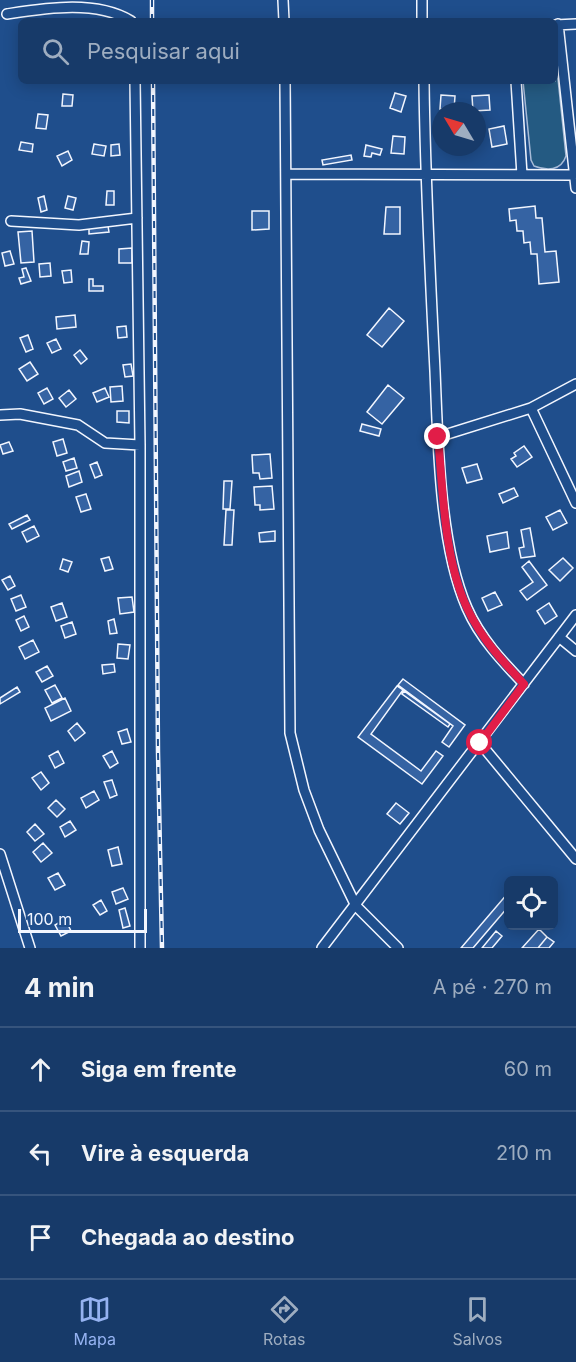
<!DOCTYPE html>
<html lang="pt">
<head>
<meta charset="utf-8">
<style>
  body { margin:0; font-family:Inter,sans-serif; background:#244571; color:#f1f3f6 }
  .controls { position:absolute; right:18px; bottom:18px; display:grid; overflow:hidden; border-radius:9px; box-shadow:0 3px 15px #0003 }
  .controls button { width:54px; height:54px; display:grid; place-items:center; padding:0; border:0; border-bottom:2px solid #36547d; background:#173a69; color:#f1f3f6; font:30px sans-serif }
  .compass { position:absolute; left:432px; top:102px; width:54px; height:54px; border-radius:50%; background:#173a69; box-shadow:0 3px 15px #0003; rotate:308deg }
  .scale { position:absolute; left:18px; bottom:15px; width:129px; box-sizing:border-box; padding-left:6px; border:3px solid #f2f6ff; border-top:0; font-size:16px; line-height:21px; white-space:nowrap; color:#f2f6ff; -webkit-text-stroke:4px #1f4e8c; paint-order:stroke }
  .stop { position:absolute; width:18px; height:18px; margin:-14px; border:4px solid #e11d48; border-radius:50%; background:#fff }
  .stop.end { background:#e11d48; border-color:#fff; box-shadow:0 2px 6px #0008 }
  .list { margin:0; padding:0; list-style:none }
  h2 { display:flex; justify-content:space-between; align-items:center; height:78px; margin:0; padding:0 24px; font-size:26px }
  h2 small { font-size:20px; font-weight:400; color:#9eadc0 }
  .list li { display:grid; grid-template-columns:39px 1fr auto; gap:18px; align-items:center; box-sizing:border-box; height:84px; padding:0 24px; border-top:2px solid #36547d }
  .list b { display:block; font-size:22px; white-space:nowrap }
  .list em { font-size:20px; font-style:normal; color:#9eadc0 }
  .icon { flex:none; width:33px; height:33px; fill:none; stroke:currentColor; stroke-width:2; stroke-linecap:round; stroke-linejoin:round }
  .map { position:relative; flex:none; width:576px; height:948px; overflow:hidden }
  .search { position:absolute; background:#173a69; box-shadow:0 3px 15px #0003; left:18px; right:18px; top:18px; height:66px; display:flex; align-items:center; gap:15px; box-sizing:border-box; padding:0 21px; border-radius:9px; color:#9eadc0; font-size:22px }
  .sheet { height:330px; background:#173a69 }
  nav { display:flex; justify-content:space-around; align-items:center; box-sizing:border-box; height:84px; border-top:2px solid #36547d; background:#173a69; font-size:16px; color:#9eadc0 }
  nav a { display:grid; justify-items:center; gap:3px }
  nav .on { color:#95b2f1 }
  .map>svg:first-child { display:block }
  .green { fill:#245a82; stroke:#a8bbd7; stroke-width:1.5 }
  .building { fill:#3563a3; stroke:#f2f6ff; stroke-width:1.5 }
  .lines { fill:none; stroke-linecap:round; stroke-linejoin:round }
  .minor-casing { stroke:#f2f6ff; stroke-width:12 }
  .minor { stroke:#1f4e8c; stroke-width:9 }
  .rail-casing { stroke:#f2f6ff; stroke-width:4.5 }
  .rail { stroke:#1f4e8c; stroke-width:2; stroke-dasharray:7; stroke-linecap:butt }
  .route { stroke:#e11d48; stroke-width:8 }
</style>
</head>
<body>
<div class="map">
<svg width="576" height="948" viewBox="0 0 576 948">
  <rect width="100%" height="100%" fill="#1f4e8c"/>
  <!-- green -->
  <path class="green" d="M555,50L566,156C561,171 547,171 534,166L531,160L523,81H555Z"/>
  <!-- building -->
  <path class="building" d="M395,93L406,96L401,112L390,108Z
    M63,94L73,95L72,106H62Z
    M441,95L455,96L454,110L440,109Z
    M489,95L490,110L473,111L472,96Z
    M38,114L48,115L46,129L36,128Z
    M504,126L507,144L492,147L489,129Z
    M393,136L405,137L404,154L391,153Z
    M21,142L33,144L32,152L19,150Z
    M94,144L106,146L104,156L92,154Z
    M119,144L120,155L111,156V145Z
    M366,145L382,149L380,155L372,153L371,157L364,156Z
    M448,147H467V152H448Z
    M68,151L72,160L62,166L57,156Z
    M351,155L352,160L323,165L322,160Z
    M107,191H114V205H106Z
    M44,196L47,210L41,212L38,198Z
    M68,196L76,198L73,210L65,208Z
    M535,206L536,218H542L545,252L556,251L559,282L539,284L537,254H531L530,242L524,243L523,231H517L516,220L510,221L509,209Z
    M386,207H400V234H384Z
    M252,211H269V229L252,230Z
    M108,226L109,232L89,234V228Z
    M32,231L34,262L21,263L18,232Z
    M82,241L89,242L88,254H80Z
    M132,248V263H119V249Z
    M10,251L14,264L5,266L2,253Z
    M50,263L51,276L40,277L39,264Z
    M26,268L31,281L21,284L19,278L24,277L22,269Z
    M71,270L72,282L64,283L62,271Z
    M89,279H93V286H103V291H89Z
    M389,308L404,321L382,347L367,335Z
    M75,315L76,327L57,329L56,317Z
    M126,326L127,337L118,338L117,327Z
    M28,335L33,349L26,352L20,338Z
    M56,339L61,349L52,353L47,343Z
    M80,350L87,359L81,364L74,355Z
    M30,362L38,374L27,381L19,369Z
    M131,364L133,376L125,377L123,365Z
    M388,385L404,398L382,424L367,412Z
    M122,386L123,401L111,402L110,387Z
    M47,388L53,399L44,404L38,393Z
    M105,388L109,397L97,402L93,393Z
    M69,390L76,399L66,407L59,398Z
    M117,411H129V423L117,422Z
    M362,424L381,429L379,436L360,431Z
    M63,439L67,453L57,456L53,442Z
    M9,442L13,451L3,454L0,445Z
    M524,446L532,457L517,467L511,459L516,456L514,453Z
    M270,454L272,478L260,479L259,473H253L252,455Z
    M74,458L77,468L66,471L63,462Z
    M97,462L102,475L95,478L90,465Z
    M477,464L482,479L467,483L462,468Z
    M79,471L82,482L69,487L66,476Z
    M224,481H232L230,509H223Z
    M272,486L274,509L260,510V505H255L254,487Z
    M514,488L518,496L503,503L499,494Z
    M86,494L91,509L81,512L76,497Z
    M226,510H234L232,545H224Z
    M560,510L567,523L553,530L546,517Z
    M27,515L30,520L12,529L9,524Z
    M34,526L39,536L27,542L22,532Z
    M530,528L535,556L521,558L519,548L524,547L521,530Z
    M275,531V541L260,542L259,533Z
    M507,532L509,548L490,552L487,536Z
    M109,557L113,569L105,571L101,559Z
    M563,558L573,568L560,581L549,570Z
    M63,559L72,562L68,572L60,569Z
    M529,561L547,585L527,600L520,591L533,582L522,567Z
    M10,576L15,586L8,590L2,580Z
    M495,592L502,605L488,611L482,598Z
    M21,595L26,607L16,611L11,599Z
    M132,597L134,612L120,614L118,598Z
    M62,603L67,617L56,621L51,607Z
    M549,603L557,616L545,624L537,611Z
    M24,616L29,627L21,631L16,620Z
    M114,619L117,633L110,634L108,621Z
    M72,622L76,634L65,638L61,626Z
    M33,640L39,652L25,659L19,647Z
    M118,644L130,645L128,659L117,658Z
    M114,664L115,672L103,674L102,665Z
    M47,666L53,676L42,682L36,672Z
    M403,679L465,725L449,747L442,742L453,726L398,685Z
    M55,685L62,698L52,703L45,690Z
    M397,686L403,690L371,734L421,771L436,751L443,756L422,784L358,737Z
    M17,687L20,692L0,704V698Z
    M404,691L450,724L448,727L402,694Z
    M65,698L71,711L51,721L45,708Z
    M77,723L85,733L75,741L68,731Z
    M127,729L131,742L122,744L118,732Z
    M58,751L64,763L55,768L49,756Z
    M112,751L118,763L110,768L103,756Z
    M41,772L49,783L41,790L32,778Z
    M112,780L117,795L110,798L104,782Z
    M94,791L99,800L86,808L81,798Z
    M56,800L65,809L57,817L48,808Z
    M396,803L409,813L400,824L387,814Z
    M70,821L76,830L65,837L60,827Z
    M35,824L44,834L35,841L27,832Z
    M43,843L52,853L41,862L33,852Z
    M118,847L122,864L112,866L108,850Z
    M58,873L65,885L55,890L48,878Z
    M123,888L128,899L116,904L112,892Z
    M508,893V907L473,948H461Z
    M101,900L107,911L100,915L93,905Z
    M125,908L130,926L123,928L119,910Z
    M65,919L71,931L61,936L55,925Z
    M539,929L547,937L538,948H522Z
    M496,931L502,936L492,948H482Z
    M547,937L554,942L549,948H538Z"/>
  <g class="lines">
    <defs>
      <path id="minor" d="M283,0L284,21
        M422,0V21
        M7,14C47,8 96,0 131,21
        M558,24L576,188
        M555,25L576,24
        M135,81L140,445V948
        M285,81L290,733L304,790L319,830L356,906L398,948
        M424,81C425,178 430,274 435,371C438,441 439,544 467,608C480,638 502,661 524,684
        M516,81L522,175
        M287,174L573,175
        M11,221L79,225L137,218
        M531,408L576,503
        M0,415L20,414L78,425L105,443L140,445
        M438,437L531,408L576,384
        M559,637L576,651
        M480,743L576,859
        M0,854L30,948
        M322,948L576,615"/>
    </defs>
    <!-- minor casing -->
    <use href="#minor" class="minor-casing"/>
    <!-- minor -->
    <use href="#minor" class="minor"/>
    <defs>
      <path id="rail" d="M152,0V21
        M153,81L158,752L162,948"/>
    </defs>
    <!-- rail casing -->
    <use href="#rail" class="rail-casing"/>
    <!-- rail -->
    <use href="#rail" class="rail"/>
  </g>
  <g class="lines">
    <!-- route -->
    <path class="route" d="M438,437C443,491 444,561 468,610C482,639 502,661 524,684L480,743"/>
  </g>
</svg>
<div class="controls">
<button><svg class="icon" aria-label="locate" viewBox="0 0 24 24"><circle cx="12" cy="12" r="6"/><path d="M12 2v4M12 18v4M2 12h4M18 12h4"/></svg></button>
</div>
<svg class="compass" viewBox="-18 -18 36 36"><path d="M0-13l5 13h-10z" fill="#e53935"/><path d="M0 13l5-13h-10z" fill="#9eadc0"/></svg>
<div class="scale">100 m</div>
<div class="stop" style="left:480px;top:743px"></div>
<div class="stop end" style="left:438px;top:437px"></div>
<div class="search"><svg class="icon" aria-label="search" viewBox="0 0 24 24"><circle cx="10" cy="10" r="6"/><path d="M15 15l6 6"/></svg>Pesquisar aqui</div>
</div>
<section class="sheet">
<h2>4 min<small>A pé · 270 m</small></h2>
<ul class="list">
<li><svg class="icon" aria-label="ahead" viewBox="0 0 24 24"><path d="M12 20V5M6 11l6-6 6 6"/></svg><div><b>Siga em frente</b></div><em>60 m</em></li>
<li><svg class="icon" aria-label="left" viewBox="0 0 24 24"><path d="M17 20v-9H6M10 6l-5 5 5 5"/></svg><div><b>Vire à esquerda</b></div><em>210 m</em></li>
<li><svg class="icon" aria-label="arrive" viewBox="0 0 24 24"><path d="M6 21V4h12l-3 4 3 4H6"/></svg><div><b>Chegada ao destino</b></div></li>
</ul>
</section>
<nav>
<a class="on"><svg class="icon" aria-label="map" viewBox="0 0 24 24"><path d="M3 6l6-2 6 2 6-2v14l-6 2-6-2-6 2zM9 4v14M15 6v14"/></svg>Mapa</a>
<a><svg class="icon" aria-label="directions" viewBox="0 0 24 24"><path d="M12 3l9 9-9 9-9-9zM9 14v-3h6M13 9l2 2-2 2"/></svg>Rotas</a>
<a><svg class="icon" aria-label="saved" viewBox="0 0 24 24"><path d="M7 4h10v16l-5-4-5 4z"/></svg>Salvos</a>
</nav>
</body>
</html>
